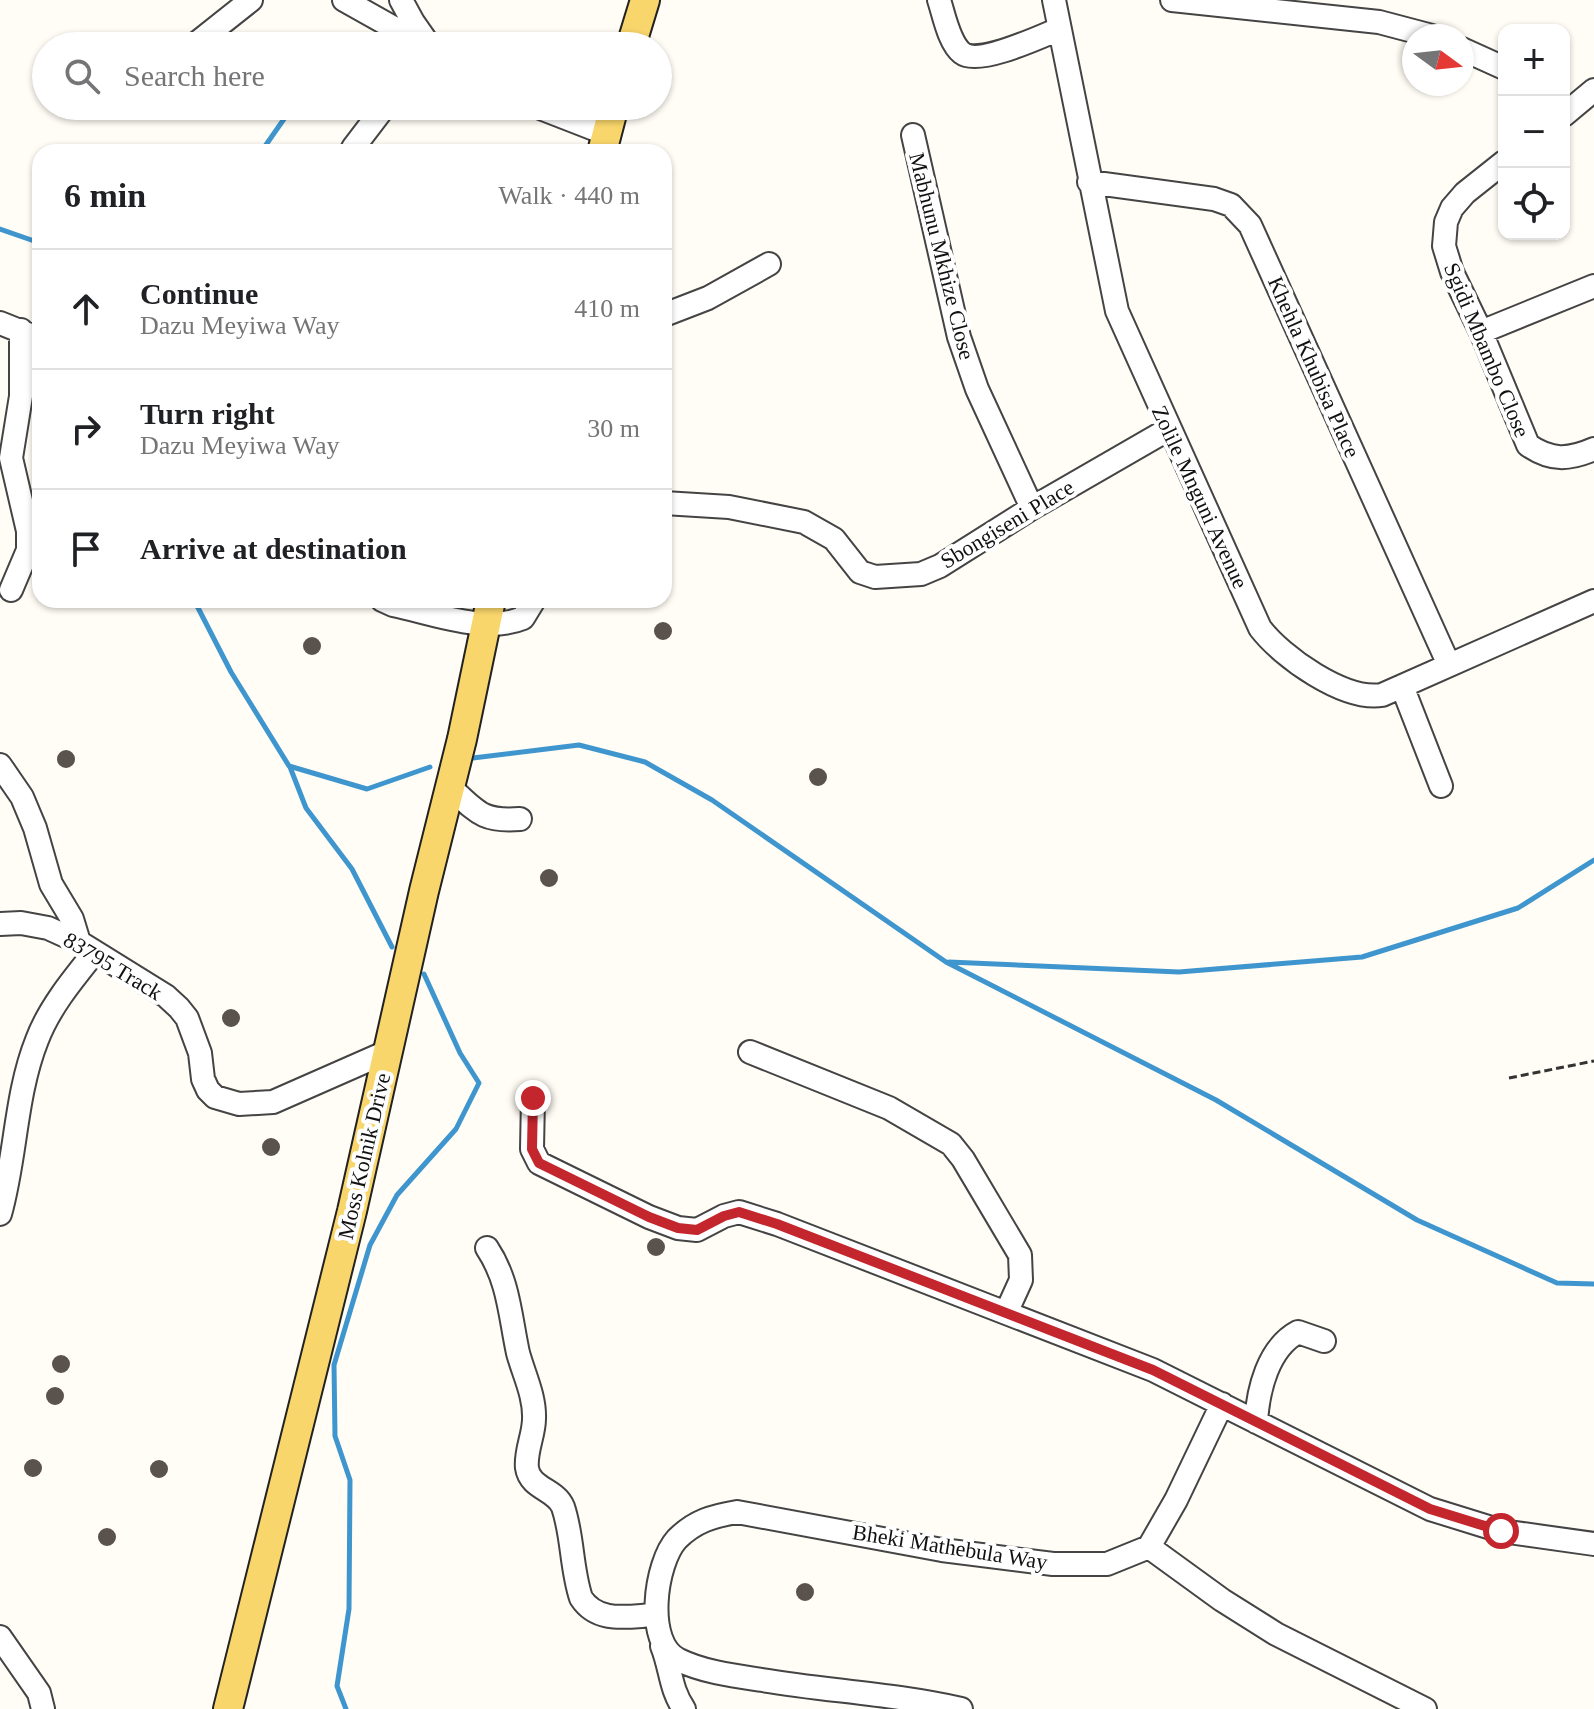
<!DOCTYPE html>
<html lang="en">
<head>
<meta charset="utf-8">
<style>
  body { margin:0; font-family:"Times New Roman",serif; background:#f2f2f2; color:#202124 }
  .controls { position:absolute; right:24px; top:24px; display:grid; overflow:hidden; border-radius:16px; box-shadow:0 2px 6px #0004 }
  .controls button { width:72px; height:72px; display:grid; place-items:center; padding:0; border:0; border-bottom:2px solid #e0e0e0; background:#fff; color:#202124; font:40px sans-serif }
  .compass { position:absolute; left:1402px; top:24px; width:72px; height:72px; border-radius:50%; background:#fff; box-shadow:0 2px 6px #0004; rotate:105deg }
  .stop { position:absolute; width:24px; height:24px; margin:-18px; border:6px solid #c4262e; border-radius:50%; background:#fff }
  .stop.end { background:#c4262e; border-color:#fff; box-shadow:0 2px 8px #0008 }
  .list { margin:0; padding:0; list-style:none }
  h2 { display:flex; justify-content:space-between; align-items:center; height:104px; margin:0; padding:0 32px; font-size:34px }
  h2 small { font-size:26px; font-weight:400; color:#757577 }
  .list li { display:grid; grid-template-columns:52px 1fr auto; gap:24px; align-items:center; box-sizing:border-box; height:120px; padding:0 32px; border-top:2px solid #e0e0e0 }
  .list b { display:block; font-size:30px; white-space:nowrap }
  .list p { margin:0; font-size:26px; white-space:nowrap; color:#757577 }
  .list em { font-size:26px; font-style:normal; color:#757577 }
  .icon { flex:none; width:44px; height:44px; fill:none; stroke:currentColor; stroke-width:2; stroke-linecap:round; stroke-linejoin:round }
  .map { position:relative; flex:none; width:1594px; height:1709px; overflow:hidden }
  .search { position:absolute; background:#fff; box-shadow:0 2px 6px #0004; left:32px; top:32px; width:640px; height:88px; display:flex; align-items:center; gap:20px; box-sizing:border-box; padding:0 28px; border-radius:44px; color:#757577; font-size:30px }
  .panel { position:absolute; background:#fff; box-shadow:0 2px 6px #0004; left:32px; top:144px; width:640px; height:464px; border-radius:24px }
  .map>svg:first-child { display:block }
  .lines { fill:none; stroke-linecap:round; stroke-linejoin:round }
  .stream { stroke:#3f96cf; stroke-width:5 }
  .building { fill:#5a524d }
  .minor-casing { stroke:#444; stroke-width:26 }
  .major-casing { stroke:#222; stroke-width:32 }
  .path { stroke:#333; stroke-width:3; stroke-dasharray:8 4; stroke-linecap:butt }
  .minor { stroke:#fff; stroke-width:22 }
  .major { stroke:#f9d66b; stroke-width:28 }
  .route { stroke:#c4262e; stroke-width:10 }
  .labels { text-anchor:middle; dominant-baseline:central; stroke-width:8; stroke-linejoin:round; paint-order:stroke }
  .street-label { font-size:22px; fill:#111; stroke:#fff }
</style>
</head>
<body>
<div class="map">
<svg width="1594" height="1709" viewBox="0 0 1594 1709">
  <rect width="100%" height="100%" fill="#fffdf5"/>
  <g class="lines">
    <!-- stream -->
    <path class="stream" d="M261,152L293,106
      M0,229L40,243
      M194,600L231,672L289,766L367,789L430,767
      M473,758L579,745L645,762L712,800L946,962L1216,1100L1417,1220L1557,1283L1594,1284
      M290,767L306,808L352,869L392,947
      M949,962L1179,972L1362,957L1518,908L1594,860
      M346,1709L337,1686L349,1609L350,1480L335,1436L334,1365L370,1245L397,1195L456,1129L479,1083L460,1053L424,974"/>
  </g>
  <!-- building -->
  <path class="building" d="M654 631a9 9 0 1 1 18 0a9 9 0 1 1-18 0Z
    M303 646a9 9 0 1 1 18 0a9 9 0 1 1-18 0Z
    M57 759a9 9 0 1 1 18 0a9 9 0 1 1-18 0Z
    M809 777a9 9 0 1 1 18 0a9 9 0 1 1-18 0Z
    M540 878a9 9 0 1 1 18 0a9 9 0 1 1-18 0Z
    M222 1018a9 9 0 1 1 18 0a9 9 0 1 1-18 0Z
    M262 1147a9 9 0 1 1 18 0a9 9 0 1 1-18 0Z
    M647 1247a9 9 0 1 1 18 0a9 9 0 1 1-18 0Z
    M52 1364a9 9 0 1 1 18 0a9 9 0 1 1-18 0Z
    M46 1396a9 9 0 1 1 18 0a9 9 0 1 1-18 0Z
    M24 1468a9 9 0 1 1 18 0a9 9 0 1 1-18 0Z
    M150 1469a9 9 0 1 1 18 0a9 9 0 1 1-18 0Z
    M98 1537a9 9 0 1 1 18 0a9 9 0 1 1-18 0Z
    M796 1592a9 9 0 1 1 18 0a9 9 0 1 1-18 0Z"/>
  <g class="lines">
    <defs>
      <path id="minor" d="M344,0L426,46
        M401,0L413,22L429,45
        M939,0C944,15 949,43 962,53C978,66 1042,36 1059,29
        M1054,0L1117,311L1260,628C1282,657 1344,701 1382,695L1594,601
        M1172,0L1379,22L1432,36
        M193,46L251,0
        M1462,49L1504,68
        M535,106L607,134
        M1564,115L1594,90
        M913,135L959,337L977,389L1032,508
        M353,148L385,106
        M1504,162L1465,193L1452,208L1446,222L1444,246L1452,272L1481,332L1528,445C1551,461 1569,460 1594,449
        M1089,182L1214,199L1231,205L1250,225L1449,665
        M664,315L708,298L769,264
        M0,323L40,339
        M1481,332L1594,286
        M664,503L729,507L804,522L834,539L860,572L875,577L921,574L940,566L1032,508L1169,429
        M11,590L28,550V531L11,458L21,396V330
        M382,600L393,605C432,613 485,634 523,618L534,600
        M1402,686L1441,786
        M0,765L22,797L35,828L51,884L72,919L79,942
        M450,787C477,812 482,822 520,819
        M0,924L21,923L48,928L79,942L166,996L179,1008L187,1018L200,1053L203,1079L208,1090L215,1097L239,1104L273,1102L389,1051
        M750,1052L889,1108L951,1144L963,1159L1020,1255L1021,1280L1006,1313
        M533,1098L532,1149L539,1163L649,1217L678,1228L697,1230L724,1216L739,1212L777,1224L1153,1370L1430,1509L1501,1531L1594,1544
        M0,1214C16,1158 15,1095 37,1040C49,1008 73,979 94,953
        M487,1248C509,1281 510,1316 518,1353C524,1375 535,1396 534,1419C534,1435 525,1452 527,1468C530,1489 556,1489 563,1507C573,1536 571,1568 581,1598C598,1624 628,1616 656,1615
        M1256,1422C1258,1390 1268,1348 1298,1332L1324,1341
        M1149,1547L1222,1600L1276,1634L1425,1709
        M0,1637L39,1693L43,1709
        M662,1646C671,1668 670,1689 684,1709
        M961,1709C895,1694 828,1691 762,1680C735,1676 703,1672 679,1660C644,1644 655,1563 677,1539C695,1521 713,1516 737,1512L942,1550L1053,1564H1107L1149,1547L1176,1500L1222,1404"/>
      <path id="major" d="M631,46L645,0
        M602,152L614,106
        M228,1709L352,1211L424,891L462,739L491,600"/>
    </defs>
    <!-- minor casing -->
    <use href="#minor" class="minor-casing"/>
    <!-- major casing -->
    <use href="#major" class="major-casing"/>
    <!-- path -->
    <path class="path" d="M1509,1078L1594,1061"/>
    <!-- minor -->
    <use href="#minor" class="minor"/>
    <!-- major -->
    <use href="#major" class="major"/>
  </g>
  <g class="lines">
    <!-- route -->
    <path class="route" d="M533,1098L532,1149L539,1163L649,1217L678,1228L697,1230L724,1216L739,1212L777,1224L1153,1370L1430,1509L1501,1531"/>
  </g>
  <g class="labels">
    <!-- street labels -->
    <g class="street-label">
      <text transform="translate(942 256) rotate(76)">Mabhunu Mkhize Close</text>
      <text transform="translate(1487 350) rotate(67)">Sgidi Mbambo Close</text>
      <text transform="translate(1314 367) rotate(66)">Khehla Khubisa Place</text>
      <text transform="translate(1200 497) rotate(65)">Zolile Mnguni Avenue</text>
      <text transform="translate(1007 524) rotate(-31)">Sbongiseni Place</text>
      <text transform="translate(113 966) rotate(31)">83795 Track</text>
      <text transform="translate(364 1156) rotate(-77)">Moss Kolnik Drive</text>
      <text transform="translate(950 1547) rotate(9)">Bheki Mathebula Way</text>
    </g>
  </g>
</svg>
<div class="controls">
<button>+</button>
<button>−</button>
<button><svg class="icon" aria-label="locate" viewBox="0 0 24 24"><circle cx="12" cy="12" r="6"/><path d="M12 2v4M12 18v4M2 12h4M18 12h4"/></svg></button>
</div>
<svg class="compass" viewBox="-18 -18 36 36"><path d="M0-13l5 13h-10z" fill="#e53935"/><path d="M0 13l5-13h-10z" fill="#757577"/></svg>
<div class="stop" style="left:1501px;top:1531px"></div>
<div class="stop end" style="left:533px;top:1098px"></div>
<div class="search"><svg class="icon" aria-label="search" viewBox="0 0 24 24"><circle cx="10" cy="10" r="6"/><path d="M15 15l6 6"/></svg>Search here</div>
<section class="panel">
<h2>6 min<small>Walk · 440 m</small></h2>
<ul class="list">
<li><svg class="icon" aria-label="ahead" viewBox="0 0 24 24"><path d="M12 20V5M6 11l6-6 6 6"/></svg><div><b>Continue</b><p>Dazu Meyiwa Way</p></div><em>410 m</em></li>
<li><svg class="icon" aria-label="right" viewBox="0 0 24 24"><path d="M7 20v-9h11M14 6l5 5-5 5"/></svg><div><b>Turn right</b><p>Dazu Meyiwa Way</p></div><em>30 m</em></li>
<li><svg class="icon" aria-label="arrive" viewBox="0 0 24 24"><path d="M6 21V4h12l-3 4 3 4H6"/></svg><div><b>Arrive at destination</b></div></li>
</ul>
</section>
</div>
</body>
</html>
